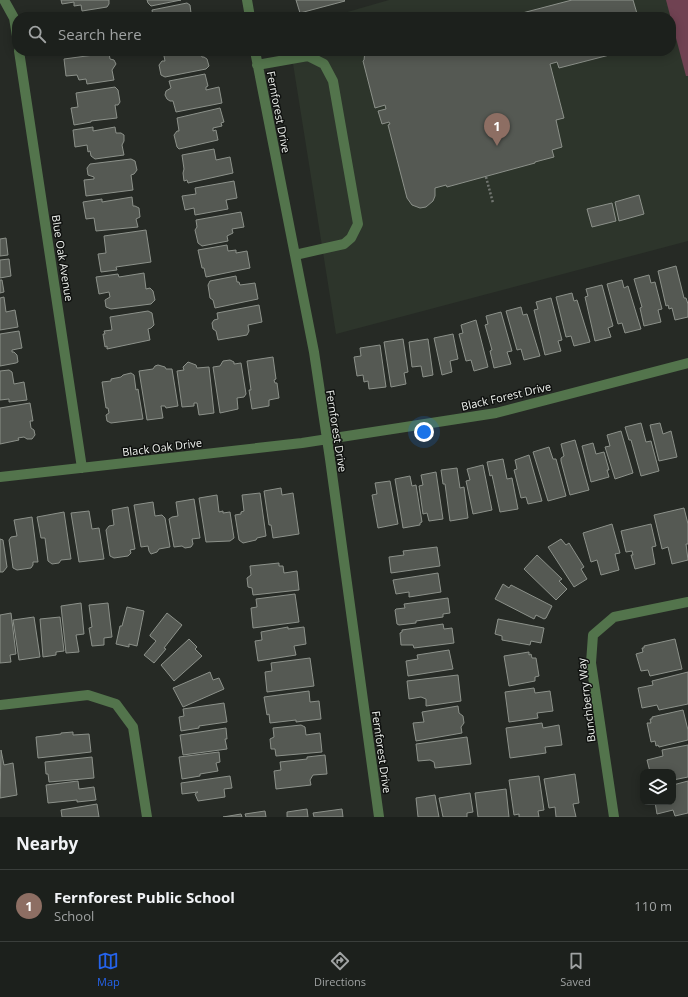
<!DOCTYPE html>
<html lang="en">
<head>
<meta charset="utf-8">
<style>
  body { margin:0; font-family:"Open Sans",sans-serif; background:#292d29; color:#f1f3f6 }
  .controls { position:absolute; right:12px; bottom:12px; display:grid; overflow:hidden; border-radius:8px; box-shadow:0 2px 10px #0003 }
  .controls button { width:36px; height:36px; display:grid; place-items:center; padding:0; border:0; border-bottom:1px solid #3a3e3b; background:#1c201c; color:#f1f3f6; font:20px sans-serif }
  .you { position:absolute; left:424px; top:432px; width:14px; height:14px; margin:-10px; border:3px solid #fff; border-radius:50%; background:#1a73e8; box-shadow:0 0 0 6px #1a73e833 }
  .badge { display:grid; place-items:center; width:26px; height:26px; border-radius:50%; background:#2563eb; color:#fff; font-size:13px; font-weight:700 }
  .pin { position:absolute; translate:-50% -33px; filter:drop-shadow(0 1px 2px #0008) }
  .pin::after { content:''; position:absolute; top:21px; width:14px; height:12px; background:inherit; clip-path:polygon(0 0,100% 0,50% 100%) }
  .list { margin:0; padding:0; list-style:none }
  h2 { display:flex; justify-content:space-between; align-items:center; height:52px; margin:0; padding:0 16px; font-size:17px }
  h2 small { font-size:13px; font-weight:400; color:#a0a3a3 }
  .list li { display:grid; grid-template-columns:26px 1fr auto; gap:12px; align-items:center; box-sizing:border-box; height:72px; padding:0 16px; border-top:1px solid #3a3e3b }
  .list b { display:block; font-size:15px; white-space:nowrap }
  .list p { margin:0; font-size:13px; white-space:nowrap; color:#a0a3a3 }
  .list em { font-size:13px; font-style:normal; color:#a0a3a3 }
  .icon { flex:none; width:22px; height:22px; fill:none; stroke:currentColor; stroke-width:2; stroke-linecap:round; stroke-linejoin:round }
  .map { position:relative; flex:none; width:688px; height:817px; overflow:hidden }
  .search { position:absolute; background:#1c201c; box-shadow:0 2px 10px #0003; left:12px; right:12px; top:12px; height:44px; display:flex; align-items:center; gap:10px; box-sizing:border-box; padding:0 14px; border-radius:16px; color:#a0a3a3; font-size:15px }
  .sheet { height:124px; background:#1c201c }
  nav { display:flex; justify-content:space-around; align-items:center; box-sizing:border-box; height:56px; border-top:1px solid #3a3e3b; background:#1c201c; font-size:11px; color:#a0a3a3 }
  nav a { display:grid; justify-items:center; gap:2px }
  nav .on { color:#2563eb }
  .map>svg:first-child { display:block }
  .built { fill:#2d352b }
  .green { fill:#704252 }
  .building { fill:#555953; stroke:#8c918a }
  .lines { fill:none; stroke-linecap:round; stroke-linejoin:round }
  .path { stroke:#727671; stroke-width:2.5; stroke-dasharray:2 2; stroke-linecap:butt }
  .minor { stroke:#53744c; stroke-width:10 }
  .labels { text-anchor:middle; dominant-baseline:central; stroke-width:3; stroke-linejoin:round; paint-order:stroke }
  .street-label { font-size:11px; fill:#f0f3ef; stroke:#101210 }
</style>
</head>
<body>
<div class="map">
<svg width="688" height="817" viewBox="0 0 688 817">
  <rect width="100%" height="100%" fill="#262a25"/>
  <!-- built -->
  <path class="built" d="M389,0H688V241L336,334L291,51H671V17H330Z"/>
  <!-- green -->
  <path class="green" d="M666,0H688V76H686Z"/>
  <!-- building -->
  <path class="building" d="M61,0H109V4L107,7L82,11L81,5L74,6V2L62,4Z
    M147,0H181L151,6L148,3Z
    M296,0H344L345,1L300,13Z
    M572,0H633L638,17H507Z
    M187,3L190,5L191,13L190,17H153L152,10Z
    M106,14L111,17H84Z
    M163,51H211V52L201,54L202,57H204L207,59L209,66L206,69L165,77L161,75L159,65L162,61H165Z
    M365,51H396V52L400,51H625L559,68L557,62L550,64L564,118L556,120L562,147L552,150L554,157L535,162V163L447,187L446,185L435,188V196L433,201L426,207L420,208L412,205L407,198L388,125L390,124L389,122L382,124L378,111L386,109L385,105L375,108L363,61L364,60Z
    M109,53L110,59L114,60L116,64L112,70L114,80L87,84L86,79L79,80L77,75L66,76L64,59Z
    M205,74L208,86L206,87V90L219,87L222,103L176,112L173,101H170L167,99L165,95L166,91L171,88L169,81Z
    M115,87L118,90L120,102L118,105H115L117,118L91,121V122L74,125L71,108L78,107L76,93Z
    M220,108L224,122L221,123L222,126L213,128V131L216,130L218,140L179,149L177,147L174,135L177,131H179L177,118Z
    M93,127V131L115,127L116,133H121L124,135V141L122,145L124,155L95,159L91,156L90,151L88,152L87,145L75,147L73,130Z
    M214,149L216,160L230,157L233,173L188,183L187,180L184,181L183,173L184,169L182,155Z
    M131,159L135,161L137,170L134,174L131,175L133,190L86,196L84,180L94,179V177L88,175L87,168L90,164Z
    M234,181L237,198L226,200L228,209L195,215L194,208L185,210L182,196L196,194L195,188Z
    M639,195L644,214L619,221L615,202Z
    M132,197L133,206H135L139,208L140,217L136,219L138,227L96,231L94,218L86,219L83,202L102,199V202Z
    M612,203L616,221L592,227L587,209Z
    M241,212L244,227L232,229L233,233L227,236L228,241L202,246L198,243L195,230L197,227L196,220Z
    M146,230L151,262L116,267L117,270L101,272L98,254L106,253L104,236Z
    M6,238L8,255L0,256V239Z
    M227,245L228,251L236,250V253L247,251L250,268L206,277L204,268H202L198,250Z
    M9,259L11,276L0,278V260Z
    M676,266L684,298H686L688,304V317L675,320L672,308L669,309L668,305L666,306L658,271Z
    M144,273L146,289L150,288L153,291L155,300L151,304L111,309L106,307L105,300L110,297L109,292L99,294L96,277L118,274L119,277Z
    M649,275L651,283L655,282L662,309L658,310L661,322L644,326L640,308L642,307L634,279Z
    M236,276L237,282H239L240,285L255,283L258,299L215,308L213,300L210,298L208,285L210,281Z
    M0,280H2L4,292L0,293Z
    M622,280L624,288L628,286L641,329L625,333L622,323L618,324L607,284Z
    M602,285L613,326L608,328L611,337L595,341L585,297L588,296L586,289Z
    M572,293L574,301L577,300L590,342L574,346L571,336L566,337L556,297Z
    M4,297L6,312L15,310L18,327L0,330V298Z
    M551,298L562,340L558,341L561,351L545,355L534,310L538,309L536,302Z
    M259,305L262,322L248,325L249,331L247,335L218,340L216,331L213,329L212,323L214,320L218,319L217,313Z
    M521,307L523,315L527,314L540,356L524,360L521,349L517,350L506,311Z
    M148,311L152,313L154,325L151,328L148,329L150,340L107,349V346L105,347L103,334H105L104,331L112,330L110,317Z
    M501,312L512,351L507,352L511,364L494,368L490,351L492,350L485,325L488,324L486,316Z
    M476,320L488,367L474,371L471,360L466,361L459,334L463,333L461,325Z
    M19,331L22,348L12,350V352H14L17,355L18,362L16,363L0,366V334Z
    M453,334L458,359L450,361L452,372L442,375L434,338Z
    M403,339L408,372L404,373L406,384L391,387L384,342Z
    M428,339L433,375L423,377L421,366L412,367L409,342Z
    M380,345L386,387L369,389L368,381L364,382L363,375L357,376L354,357L361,356L360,348Z
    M273,357L276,379L274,380L275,383H277L279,398L269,400V406L252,409L249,390H251L247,361Z
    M230,360L234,362V364L241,363L246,394L244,397L237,398L238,409L220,413L213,367L220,366L223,361Z
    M188,362L196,365L197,368L209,367L214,413L199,415L197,403H194V406L182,407L177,371L184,370L183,367Z
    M158,365L165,367L166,369H172L178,406L166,408L165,406H161L163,418L147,420L139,371L153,369L155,366Z
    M9,370L12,372L14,384L24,382L27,400L9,402V399L0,400V371Z
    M131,373L134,375L136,390L138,389L143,419L111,423L107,421L106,415L109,413L108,408H106L102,382L111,381V379L121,377L123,375Z
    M30,403L33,421H30L31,428L34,430L35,435L32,439H27L24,437L18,438L19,440L0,444V408Z
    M641,423L646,442L651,441L659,471L641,476L631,440H629L625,427Z
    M660,423L663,434L671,431L677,457L659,461L650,425Z
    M621,431L633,473L615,479L605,447L610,446L607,435Z
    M575,440L589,490L570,495L561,461V458L564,456L561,444Z
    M593,443L596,454L604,452L609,470H607L609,477L591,482L582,446Z
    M549,447L553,459H556L566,496L548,501L533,452Z
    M529,455L542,501L528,504L526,497L521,498L514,470L517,469L515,460Z
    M503,459L507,479L512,478L518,509L500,512L492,475L490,476L487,462Z
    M483,465L492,510L473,514L466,481L470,480L467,469Z
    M457,468L460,488L464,487L468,518L450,521L445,484H443L441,470Z
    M436,472L443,519L429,521L427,513L423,514L419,486L423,485L421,475Z
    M410,476L412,486L416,485L422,522L420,523V525L403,528L395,479Z
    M390,481L398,524L378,528L372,495L377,494L375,483Z
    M281,488L282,495L293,493L299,534L273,538L271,525H269L264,491Z
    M260,493L266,536L257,538L256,540L243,543L239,540L235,515L241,514V512L244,511L242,495Z
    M217,495L219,512L223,511V513L230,512L234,538L230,541L206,542L199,498Z
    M194,499L200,538L192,539L193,544L191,547L185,548L182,546L174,547L169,519L172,517L178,516L176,502Z
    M153,502L155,516L162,515L165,518L170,547L159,549L157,552L151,554L149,551L148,546L141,547L134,505Z
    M128,507L135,549L130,550L131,553L128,556L114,558L110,556L106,530L109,526L114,525L112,510Z
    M684,508L688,524V544H686L688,560L672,564L668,547L662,549L654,515Z
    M89,511L92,529L99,528L104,559L79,562L71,513Z
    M64,512L71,559L61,560L59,563L52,564L48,561L45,538H41L37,517Z
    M32,517L38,562H33V565L31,568L17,570L13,568L9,540L11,537L17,536L14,520Z
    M612,524L620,553L615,554L619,570L601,575L597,560L591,562L583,533Z
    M651,524L656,546L652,547L655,564L635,569L631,555H633L632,551L626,552L621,531Z
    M0,539L3,540L7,567L3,572H0Z
    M561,539L566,545L569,543L584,567L581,569L587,579L574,587L548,547Z
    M437,547L440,566L391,573L389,557L404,555L403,551Z
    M537,555L562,579L559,581L567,589L556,600L524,569Z
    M279,563V566H283L284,573L297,571L299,590L253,595L252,588L248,587L247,578L251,575L250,566Z
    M438,573L441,592L409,597V592L396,594L393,580Z
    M503,584L509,588L511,585L552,606L546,618L544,619L536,615L534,619L495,599Z
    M295,594L299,622L253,628L251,608L257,607L256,599Z
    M448,598L450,613L443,614V617L416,621V623L399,625L397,624L395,610L396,609L405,608L404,604Z
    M81,603L84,634L76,635L79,652L66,653L61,606Z
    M108,603L112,637L104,638V645L92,646L89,628L92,627L89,605Z
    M127,607L144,611L137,646L129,644V647L116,644L120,626H122Z
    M11,613L16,654L10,655L11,662L0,663V615Z
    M167,613L182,625L164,648L166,649L154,663L144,655L156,641L150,636V635Z
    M34,617L40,657L19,660L13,620Z
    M60,617L64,651L56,652V655L43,657L40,619Z
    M498,619L544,628L541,643L531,641L530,645L502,640V636L495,634Z
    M443,624L444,629L452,628L454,643L414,648L413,645H401L400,633L402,632V630Z
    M288,627V629L304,627L306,644L294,646L296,655L258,661L255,641L262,640L261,632Z
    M189,639L197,647L195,649L202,656L174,681L161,665Z
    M675,639L682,669L650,676L648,670L641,671L636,654L643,652L642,648H644V646Z
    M449,650L453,669L408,676L406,661L418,659L417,655Z
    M529,652V655L531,654L532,658H536L539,676L535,677V681L509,686L504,656Z
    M310,658L314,686L267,692L265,672L272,671L271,663Z
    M210,672L213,680L219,678L224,689L183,707L173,688Z
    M688,672V704L659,710L657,705L642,708L638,688L653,685L652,681Z
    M458,675L461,701L426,706V699L421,697L409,699L407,681Z
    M534,688L535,693L550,691L553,711L537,713L538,718L509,722L505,692Z
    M309,691L310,702L319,701L321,719L296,722V720L270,723L269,714L267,715L264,697Z
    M224,703L227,722L199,726V728L181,731L179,717L184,716L183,709Z
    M458,706L459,713L463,716L464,723L461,727L462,733L416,741L413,723L424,722L422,712Z
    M683,710L688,730V740L659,747L658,745L656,746L655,741L651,742L647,723H651L650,719H652V717Z
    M542,723L543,728L559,725L562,745L545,747L546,753L510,758L506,728Z
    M301,725L305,727L306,735L320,733L322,752L276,756L275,749H271L270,739L274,737L273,728Z
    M226,728L227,739H225L227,749L183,755L180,735Z
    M73,732V735L89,734L91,752L38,758L36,737L61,734V733Z
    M467,737L471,764L435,768L434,762L430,760L418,761L416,744Z
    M688,745V777L673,780V772H650L647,760L663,756L662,750Z
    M1,750L4,765L13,763L17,795L0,798Z
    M219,752L220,762L216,763L218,771L200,774V776L182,779L179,757Z
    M325,755L327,774L313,775L310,780L311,785L276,789L274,771L281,770L280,762L307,759V757Z
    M92,757L94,778L49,782L48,774H46L45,762Z
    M575,774L579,803L573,804L576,817H556L555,807L549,808L544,779Z
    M230,776L232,788L224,789L225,797L198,801L195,794L198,792L182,794L181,783Z
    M539,776L544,810L538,811L539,817H519V814L514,815L509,780Z
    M78,781L79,789L94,787L96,800L77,802V800L48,803L46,785Z
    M688,781V813L675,816L673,810L657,814L655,802H673V785Z
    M506,789L509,817H478L475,793Z
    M470,793L473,812L467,813V817H443L439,798Z
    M435,795L439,817H418L416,798Z
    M97,804L99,817H62L61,810Z
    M307,809L308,817H287V812Z
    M342,809L343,817H314L313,813Z
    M265,811L266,817H246L245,814Z
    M241,814L242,817H223Z"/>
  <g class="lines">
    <!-- path -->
    <path class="path" d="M486,177L493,203"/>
    <!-- minor -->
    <path class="minor" d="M4,0L14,18L17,36
      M247,0L250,17
      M19,51L82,468
      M255,51L314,352L330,459L379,817
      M257,65L308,56L324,64L333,81L358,224L351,238L344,244L295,255
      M0,477L302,443L496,413L688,363
      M0,705L88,695L116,704L133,727L147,817
      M614,817L591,663L593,635L614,617L688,602"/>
  </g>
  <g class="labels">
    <!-- street labels -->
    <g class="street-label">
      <text transform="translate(279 112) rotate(79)">Fernforest Drive</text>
      <text transform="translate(63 258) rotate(81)">Blue Oak Avenue</text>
      <text transform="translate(506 396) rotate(-13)">Black Forest Drive</text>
      <text transform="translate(337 431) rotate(81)">Fernforest Drive</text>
      <text transform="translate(162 447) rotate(-7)">Black Oak Drive</text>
      <text transform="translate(586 700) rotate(-97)">Bunchberry Way</text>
      <text transform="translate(382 752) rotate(82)">Fernforest Drive</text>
    </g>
  </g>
</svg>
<div class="controls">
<button><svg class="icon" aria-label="layers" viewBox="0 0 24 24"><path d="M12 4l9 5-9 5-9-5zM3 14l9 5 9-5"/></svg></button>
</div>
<div class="you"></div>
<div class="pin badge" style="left:497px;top:146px;background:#8d6e63">1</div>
<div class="search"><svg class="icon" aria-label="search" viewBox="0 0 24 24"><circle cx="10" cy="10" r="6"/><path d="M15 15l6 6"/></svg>Search here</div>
</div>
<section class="sheet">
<h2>Nearby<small></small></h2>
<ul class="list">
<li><span class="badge" style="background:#8d6e63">1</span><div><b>Fernforest Public School</b><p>School</p></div><em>110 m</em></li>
</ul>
</section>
<nav>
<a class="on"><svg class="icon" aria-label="map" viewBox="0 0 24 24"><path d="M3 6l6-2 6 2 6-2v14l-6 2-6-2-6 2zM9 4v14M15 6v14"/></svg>Map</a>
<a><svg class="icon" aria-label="directions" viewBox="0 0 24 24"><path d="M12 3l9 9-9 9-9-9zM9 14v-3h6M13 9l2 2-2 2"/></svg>Directions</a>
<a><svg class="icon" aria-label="saved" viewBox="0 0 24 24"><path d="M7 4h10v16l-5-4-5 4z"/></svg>Saved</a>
</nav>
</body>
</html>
